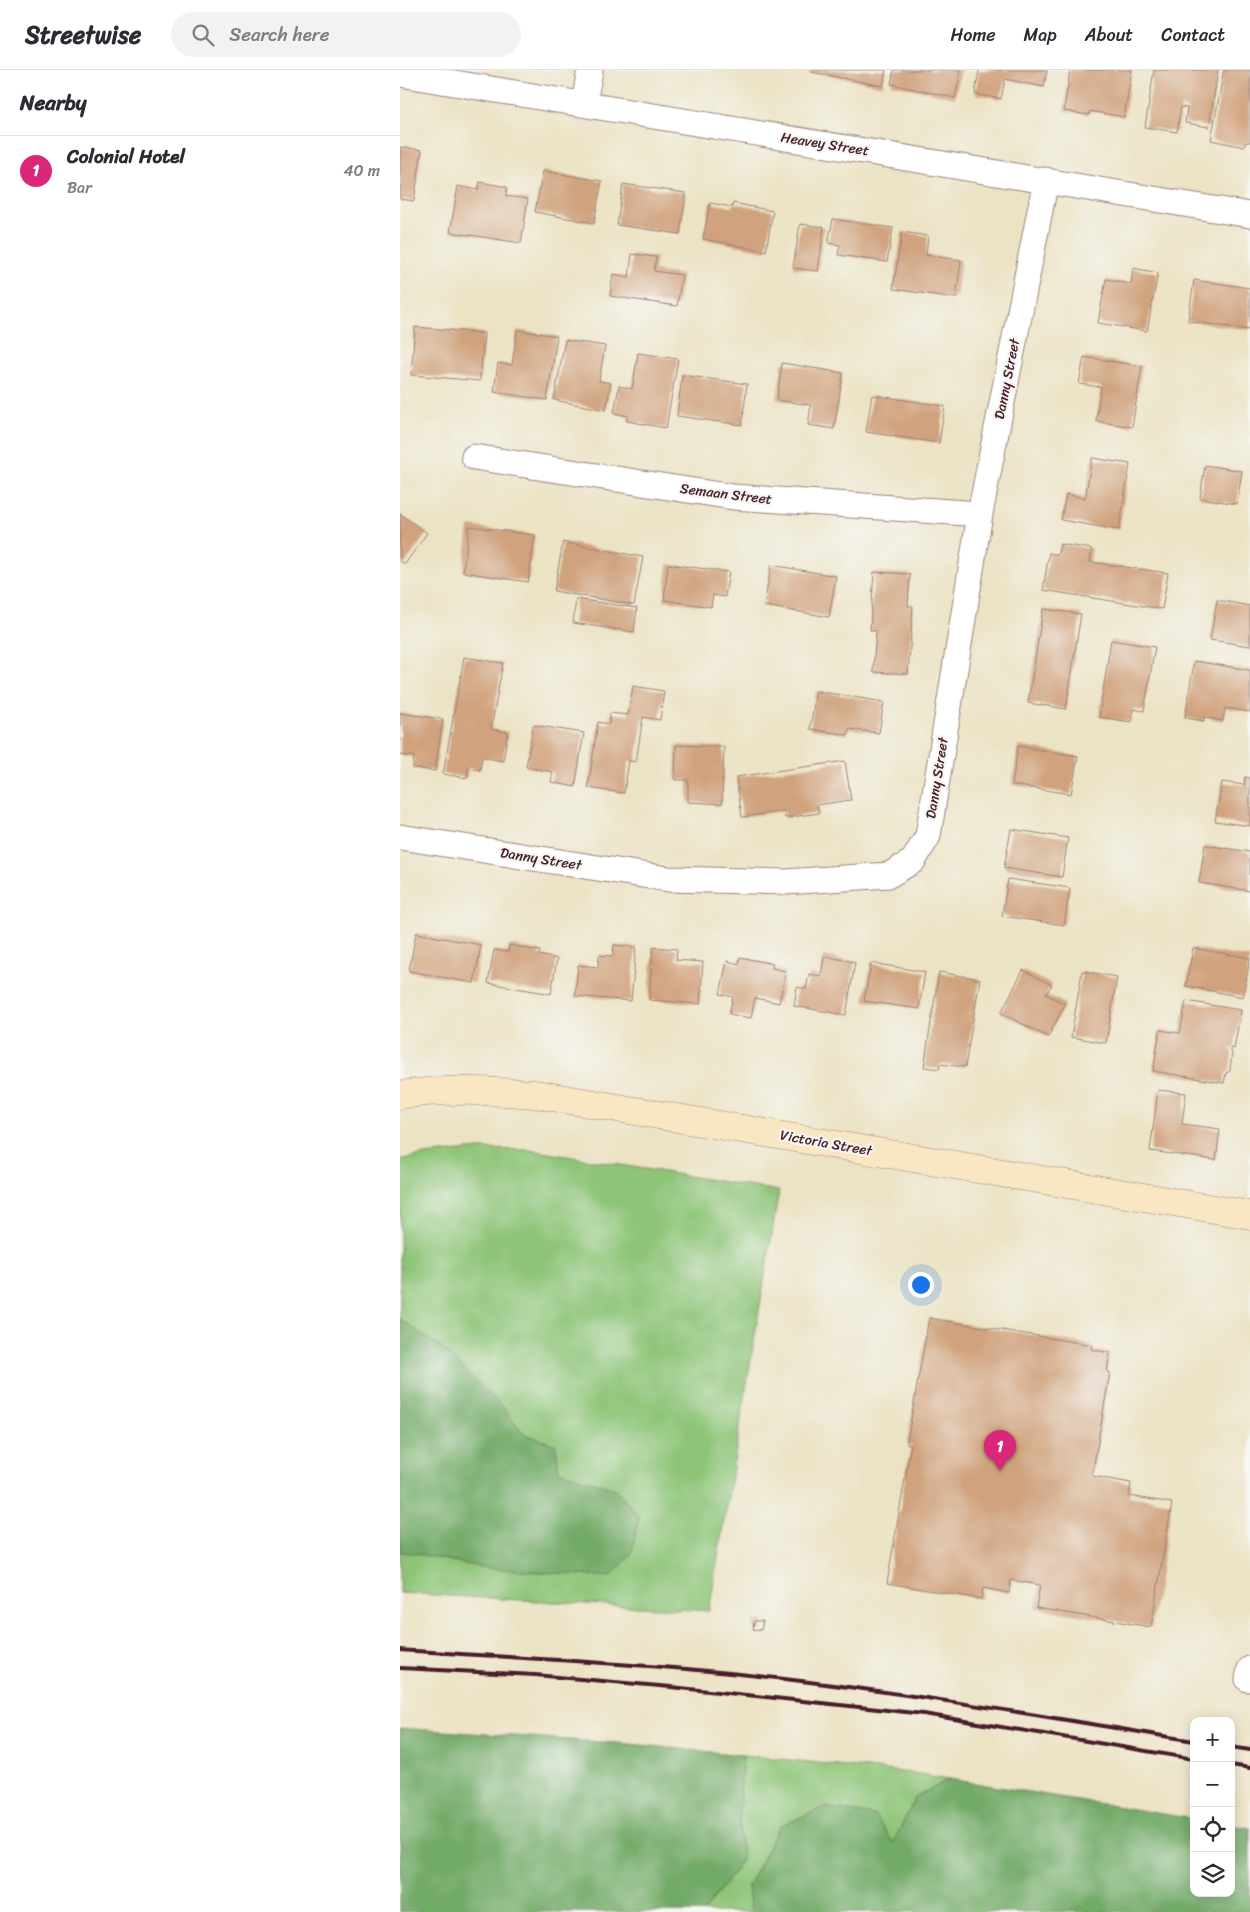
<!DOCTYPE html>
<html lang="en">
<head>
<meta charset="utf-8">
<style>
  body { margin:0; font-family:Sriracha,sans-serif; background:#f2f2f3; color:#2b2b33 }
  .controls { position:absolute; right:15px; bottom:15px; display:grid; overflow:hidden; border-radius:10px; box-shadow:0 2px 12px #0003 }
  .controls button { width:45px; height:45px; display:grid; place-items:center; padding:0; border:0; border-bottom:1px solid #e1e1e2; background:#fff; color:#2b2b33; font:25px sans-serif }
  .you { position:absolute; left:520px; top:1214px; width:18px; height:18px; margin:-12px; border:4px solid #fff; border-radius:50%; background:#1a73e8; box-shadow:0 0 0 8px #1a73e833 }
  .badge { display:grid; place-items:center; width:32px; height:32px; border-radius:50%; background:#db2777; color:#fff; font-size:16px; font-weight:700 }
  .pin { position:absolute; translate:-50% -41px; filter:drop-shadow(0 1px 2px #0008) }
  .pin::after { content:''; position:absolute; top:26px; width:18px; height:15px; background:inherit; clip-path:polygon(0 0,100% 0,50% 100%) }
  .list { margin:0; padding:0; list-style:none }
  h2 { display:flex; justify-content:space-between; align-items:center; height:65px; margin:0; padding:0 20px; font-size:21px }
  h2 small { font-size:16px; font-weight:400; color:#7c7c81 }
  .list li { display:grid; grid-template-columns:32px 1fr auto; gap:15px; align-items:center; box-sizing:border-box; height:70px; padding:0 20px; border-top:1px solid #e1e1e2 }
  .list b { display:block; font-size:19px; white-space:nowrap }
  .list p { margin:0; font-size:16px; white-space:nowrap; color:#7c7c81 }
  .list em { font-size:16px; font-style:normal; color:#7c7c81 }
  .icon { flex:none; width:28px; height:28px; fill:none; stroke:currentColor; stroke-width:2; stroke-linecap:round; stroke-linejoin:round }
  .map { position:relative; flex:none; width:850px; height:1842px; overflow:hidden }
  header { display:flex; align-items:center; gap:30px; box-sizing:border-box; height:70px; padding:0 25px; background:#fff; border-bottom:1px solid #e1e1e2 }
  header strong { font-size:24px }
  nav { display:flex; gap:28px; margin-inline-start:auto; font-size:18px }
  .search { width:350px; height:45px; background:#f2f2f3; display:flex; align-items:center; gap:12px; box-sizing:border-box; padding:0 18px; border-radius:28px; color:#7c7c81; font-size:19px }
  main { display:flex }
  aside { flex:1; background:#fff }
  .map>svg:first-child { display:block }
  .green { fill:#8dc477; stroke:#6c7251 }
  .forest { fill:#72aa68; stroke:#5e644a }
  .building { fill:#d0a27d }
  .lines { fill:none; stroke-linecap:round; stroke-linejoin:round }
  .street-casing { stroke:#9b8178; stroke-width:27 }
  .secondary-casing { stroke:#9b8178; stroke-width:29 }
  .street { stroke:#fff; stroke-width:25 }
  .secondary { stroke:#f9e7c3; stroke-width:28 }
  .rail { stroke:#4a1f2b; stroke-width:4 }
  .labels { text-anchor:middle; dominant-baseline:central; stroke-width:4.5; stroke-linejoin:round; paint-order:stroke }
  .street-label { font-size:14px; fill:#4a1f2b; stroke:#f6f6f2 }
</style>
</head>
<body>
<header>
<strong>Streetwise</strong>
<div class="search"><svg class="icon" aria-label="search" viewBox="0 0 24 24"><circle cx="10" cy="10" r="6"/><path d="M15 15l6 6"/></svg>Search here</div>
<nav><a>Home</a><a>Map</a><a>About</a><a>Contact</a></nav>
</header>
<main>
<aside>
<h2>Nearby<small></small></h2>
<ul class="list">
<li><span class="badge">1</span><div><b>Colonial Hotel</b><p>Bar</p></div><em>40 m</em></li>
</ul>
</aside>
<div class="map">
<svg width="850" height="1842" viewBox="0 0 850 1842">
  <rect width="100%" height="100%" fill="#f6f6f2"/>
  <filter id="ink" filterUnits="userSpaceOnUse"><feTurbulence type="fractalNoise" baseFrequency=".02" numOctaves="2"/><feDisplacementMap in="SourceGraphic" scale="10" xChannelSelector="R" yChannelSelector="G"/><feConvolveMatrix kernelMatrix="1 2 1 2 8 2 1 2 1" color-interpolation-filters="sRGB"/></filter>
  <filter id="wash" filterUnits="userSpaceOnUse"><feTurbulence type="fractalNoise" baseFrequency=".0096" numOctaves="4" result="noise"/><feDisplacementMap in="SourceGraphic" scale="20" xChannelSelector="R" yChannelSelector="G"/><feGaussianBlur stdDeviation="1.12" result="paint"/><feColorMatrix in="noise" values="0 0 0 0 0 0 0 0 0 0 0 0 0 0 0 0 0 1.4 0 .05"/><feComposite in="paint" operator="in"/></filter>
  <g filter="url(#wash)">
    <rect width="100%" height="100%" fill="#ece3c5"/>
    <!-- green -->
    <path class="green" d="M78,1079L130,1080L379,1121L309,1541L0,1523V1090L25,1085Z
      M343,1685L513,1703L550,1709L515,1728L493,1773L474,1745L425,1737L380,1756L348,1816L351,1842H304L342,1790L339,1743Z"/>
    <!-- forest -->
    <path class="forest" d="M0,1249L43,1279L103,1337L122,1363L156,1375L159,1401L216,1419L239,1447L231,1486L210,1507L85,1498L18,1484L0,1482Z
      M0,1658L230,1674L343,1685L339,1743L342,1790L304,1842H0Z
      M550,1709L794,1749V1823H831V1755L850,1758V1842H351L348,1816L380,1756L425,1737L474,1745L493,1773L515,1728Z"/>
    <g id="blocks">
      <!-- building -->
      <path class="building" d="M412,0H486L483,16L411,2Z
        M494,0H561L555,28L491,14Z
        M579,0H647L644,17L605,9L601,29L575,24Z
        M670,0H732L724,47L690,41L689,45L664,41Z
        M754,0H818L809,57L785,53L787,38L781,37L777,62L745,57Z
        M824,0H850V72H846L844,77L811,70Z
        M0,77L22,80L14,131L0,129Z
        M143,101L202,111L194,153L135,142Z
        M80,112L107,117L106,126L128,129L121,173L50,162L58,116L78,120Z
        M223,114L286,123L280,164L217,155Z
        M310,133L332,137L333,133L373,141L366,181L303,169Z
        M433,149L493,158L487,192L438,185L440,175L428,173Z
        M400,154L424,157L418,201L393,198Z
        M502,162L528,166L526,185L561,190L556,228L493,219Z
        M232,184L256,187L254,201L282,205L277,236L210,226L213,204L229,207Z
        M733,198L758,203L747,261L698,253L706,209L731,214Z
        M794,210L850,218V260L788,251Z
        M15,257L84,263L80,311L11,305Z
        M117,260L157,266L147,330L94,322L98,293L112,295Z
        M165,270L205,276L199,311L211,313L206,340L154,330Z
        M238,283L278,289L266,358L227,351L228,346L214,343L219,316L232,319Z
        M684,287L742,296L732,357L696,351L701,317L679,314Z
        M382,293L443,303L434,359L408,355L411,335L377,330Z
        M282,305L347,314L342,355L277,346Z
        M472,325L545,336L539,373L466,362Z
        M692,388L730,394L719,460L661,450L666,424L685,428Z
        M805,395L842,401L837,434L800,428Z
        M0,444L27,463L5,494L0,491Z
        M69,456L135,465L128,512L63,502Z
        M163,472L243,487L234,535L154,521Z
        M660,474L692,479L690,492L768,503L762,539L643,520L649,483L658,485Z
        M268,494L329,502L325,527L313,525L311,537L264,530Z
        M371,495L436,506L429,547L364,536Z
        M474,502L510,504L508,536H513L508,604L473,602L476,561L470,560Z
        M176,529L237,538L234,562L173,553Z
        M817,530L850,536V576L810,570Z
        M643,539L681,544L666,639L628,633Z
        M711,570L755,577L744,641L733,639L731,652L699,647Z
        M64,587L103,593L91,659L108,662L103,691L82,687L80,700L68,698L67,708L43,704Z
        M794,591L850,600V642L825,638L823,651L804,647V651L785,648Z
        M233,616L264,621L260,650L243,647L236,692L229,691L224,723L188,718L198,652L209,654L210,643L228,645Z
        M416,621L484,632L479,663L449,659L448,665L410,659Z
        M0,643L43,649L35,701L13,698L14,687L0,685Z
        M133,655L184,663L175,717L151,712L153,702L126,697Z
        M276,675L324,677L322,734L288,732V710H275Z
        M618,676L678,686L671,724L612,715Z
        M445,691L451,730L417,735L419,743L385,748L384,741L342,747L336,707Z
        M845,707L850,708V756L815,751L822,712L844,715Z
        M611,759L668,768L662,807L604,798Z
        M805,775L850,782V821L799,813Z
        M608,809L670,818L664,855L602,846Z
        M16,863L81,875L74,913L9,901Z
        M109,875L140,881L139,885L157,889L151,924L88,913L94,880L108,882Z
        M214,875L236,877L231,931L175,926L178,895L198,897L199,885L213,886Z
        M253,877L277,879L276,890L303,892L300,934L249,930Z
        M793,878L850,888L843,927L786,916Z
        M424,886L455,892L446,945L394,936L397,917L406,919L409,904L421,906Z
        M340,887L373,894L372,898L386,901L379,933L355,928L351,948L329,944L333,927L320,924L327,891L339,894Z
        M471,893L525,902L519,939L464,931Z
        M623,900L652,915L646,924L665,934L648,967L601,943Z
        M682,901L717,907L706,973L671,967Z
        M539,902L580,909L565,997L540,994L539,999L524,997Z
        M786,931L841,940L834,979L830,978L832,983L830,1001L826,1003L824,1013L753,1001L760,960L780,963Z
        M758,1020L786,1023L782,1054L820,1059L816,1090L750,1081Z
        M529,1248L692,1275L691,1279L710,1283L707,1302H710L692,1406L731,1413L729,1426L772,1433L751,1557L636,1538L640,1515L611,1510L609,1523L583,1518L581,1529L487,1513L511,1374H507L508,1366Z
        M354,1551H363L361,1560L353,1559Z"/>
    </g>
  </g>
  <g filter="url(#ink)">
    <use href="#blocks" fill-opacity="0" stroke="#9b8178" stroke-width="1"/>
    <g class="lines">
      <defs>
        <path id="street" d="M0,4L850,145
          M184,34L190,0
          M74,387L333,427L580,444
          M0,767L268,809L385,812L489,805L513,791L528,766L580,444L646,110
          M848,1609L850,1599"/>
        <path id="secondary" d="M0,1025C45,1018 90,1021 135,1024L850,1145"/>
      </defs>
      <!-- street casing -->
      <use href="#street" class="street-casing"/>
      <!-- secondary casing -->
      <use href="#secondary" class="secondary-casing"/>
      <!-- street -->
      <use href="#street" class="street"/>
      <!-- secondary -->
      <use href="#secondary" class="secondary"/>
      <!-- rail -->
      <path class="rail" d="M0,1580C131,1589 262,1594 393,1610C527,1626 660,1649 794,1671
        M0,1598L135,1605L271,1617L524,1644L794,1689
        M831,1677L850,1680
        M831,1695L850,1698"/>
    </g>
  </g>
  <g class="labels">
    <!-- street labels -->
    <g class="street-label">
      <text transform="translate(425 74) rotate(9)">Heavey Street</text>
      <text transform="translate(607 309) rotate(-79)">Danny Street</text>
      <text transform="translate(326 424) rotate(7)">Semaan Street</text>
      <text transform="translate(537 708) rotate(-81)">Danny Street</text>
      <text transform="translate(141 789) rotate(9)">Danny Street</text>
      <text transform="translate(426 1073) rotate(10)">Victoria Street</text>
    </g>
  </g>
</svg>
<div class="controls">
<button>+</button>
<button>−</button>
<button><svg class="icon" aria-label="locate" viewBox="0 0 24 24"><circle cx="12" cy="12" r="6"/><path d="M12 2v4M12 18v4M2 12h4M18 12h4"/></svg></button>
<button><svg class="icon" aria-label="layers" viewBox="0 0 24 24"><path d="M12 4l9 5-9 5-9-5zM3 14l9 5 9-5"/></svg></button>
</div>
<div class="you"></div>
<div class="pin badge" style="left:600px;top:1401px">1</div>
</div>
</main>
</body>
</html>
